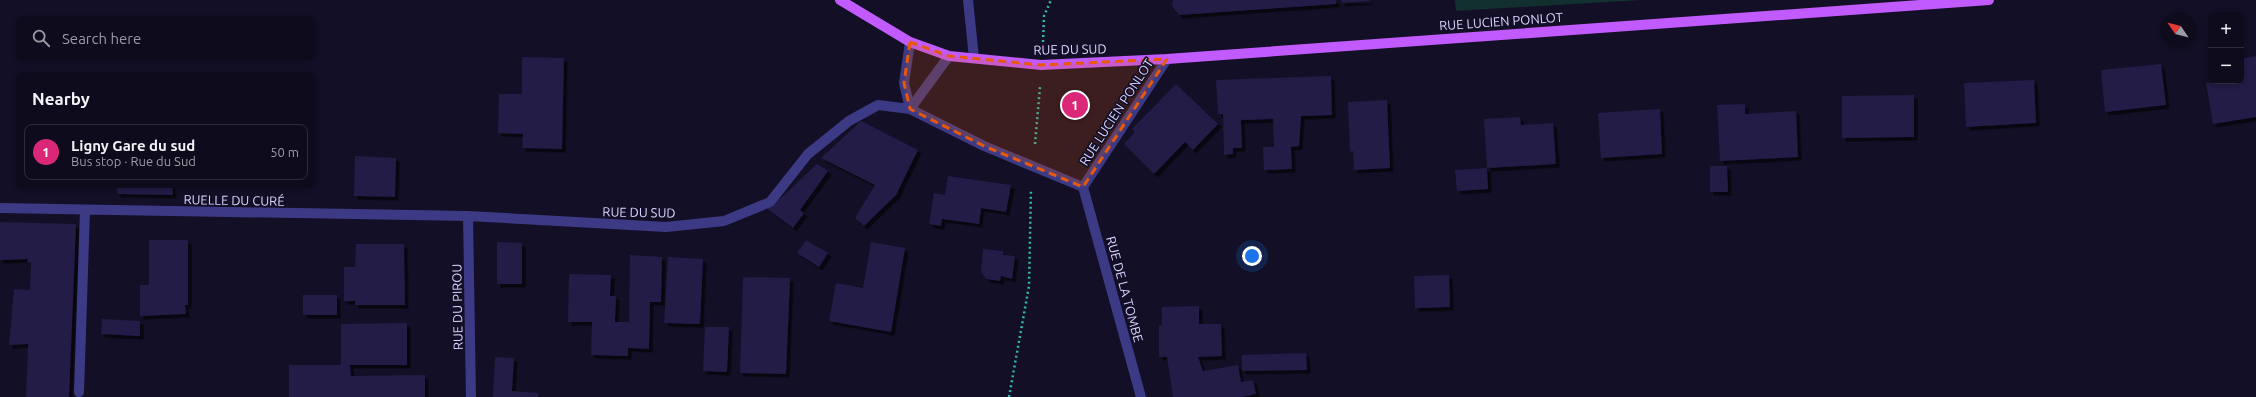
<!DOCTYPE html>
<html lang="en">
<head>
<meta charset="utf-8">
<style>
  body { margin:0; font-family:Ubuntu,sans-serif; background:#1c1929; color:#f1f3f6 }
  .controls { position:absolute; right:12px; top:12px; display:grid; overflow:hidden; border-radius:8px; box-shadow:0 2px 6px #0003 }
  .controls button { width:36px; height:36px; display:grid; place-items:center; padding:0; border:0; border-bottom:1px solid #2e2b3b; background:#0e0b1c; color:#f1f3f6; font:20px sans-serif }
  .compass { position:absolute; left:2160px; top:12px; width:36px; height:36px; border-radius:50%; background:#0e0b1c; box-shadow:0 2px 6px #0003; rotate:305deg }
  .you { position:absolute; left:1252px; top:256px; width:14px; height:14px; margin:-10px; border:3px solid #fff; border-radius:50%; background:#1a73e8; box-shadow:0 0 0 6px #1a73e833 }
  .badge { display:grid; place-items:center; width:26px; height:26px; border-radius:50%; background:#db2777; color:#fff; font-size:13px; font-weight:700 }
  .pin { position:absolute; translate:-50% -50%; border:2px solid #fff; box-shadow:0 1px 4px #0006 }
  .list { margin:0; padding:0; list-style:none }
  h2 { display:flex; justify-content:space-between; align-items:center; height:52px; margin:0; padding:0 16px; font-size:17px }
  h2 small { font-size:13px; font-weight:400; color:#9b9ba3 }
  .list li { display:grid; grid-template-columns:26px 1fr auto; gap:12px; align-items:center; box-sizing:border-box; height:56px; margin:0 8px 8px; padding:0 8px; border:1px solid #2e2b3b; border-radius:8px }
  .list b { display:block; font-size:15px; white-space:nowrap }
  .list p { margin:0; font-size:13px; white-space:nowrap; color:#9b9ba3 }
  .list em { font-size:13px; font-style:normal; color:#9b9ba3 }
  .icon { flex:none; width:22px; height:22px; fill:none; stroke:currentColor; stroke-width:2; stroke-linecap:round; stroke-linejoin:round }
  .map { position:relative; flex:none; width:2256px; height:397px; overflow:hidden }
  .search { position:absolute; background:#0e0b1c; box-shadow:0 2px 6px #0003; left:16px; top:16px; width:300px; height:44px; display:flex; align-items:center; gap:10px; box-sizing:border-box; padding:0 14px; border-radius:8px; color:#9b9ba3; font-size:15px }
  .panel { position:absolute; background:#0e0b1c; box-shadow:0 2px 6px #0003; left:16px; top:72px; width:300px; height:116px; border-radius:8px }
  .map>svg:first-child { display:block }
  .green { fill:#12302f }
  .building { fill:#241b47; filter:url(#shadow) }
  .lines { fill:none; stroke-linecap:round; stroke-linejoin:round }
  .path { stroke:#2fb8b0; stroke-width:2.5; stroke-dasharray:2 3; stroke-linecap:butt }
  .minor { stroke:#3d3a85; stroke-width:10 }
  .major { stroke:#c25bff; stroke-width:10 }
  .marked { fill:#e8590c; fill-opacity:0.2; stroke:#e8590c; stroke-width:3; stroke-dasharray:8 5; stroke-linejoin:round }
  .labels { text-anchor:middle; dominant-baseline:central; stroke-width:3.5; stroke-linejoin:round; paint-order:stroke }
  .street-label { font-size:13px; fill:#d9d4ff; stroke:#130f26 }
</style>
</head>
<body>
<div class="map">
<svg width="2256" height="397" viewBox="0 0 2256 397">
  <defs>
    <filter id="shadow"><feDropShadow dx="3.5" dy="3.5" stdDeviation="0" flood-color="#0009"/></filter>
  </defs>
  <rect width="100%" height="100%" fill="#130f26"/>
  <!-- green -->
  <path class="green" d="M1455,0H1642L1456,11Z"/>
  <!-- building -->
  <path class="building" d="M1173,0H1336V4L1179,15L1172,6Z
    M1341,0H1370V1L1342,3Z
    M2256,56V117L2213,124L2206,83L2241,81V78L2243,77L2241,59Z
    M522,57L564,58L562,149L522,148L523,134L498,133L499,94H522Z
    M2161,64L2166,105L2105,112L2101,70Z
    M1331,76L1332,115L1301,116L1299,146L1291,147L1292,169L1264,170L1263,147H1274L1273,119L1241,120L1242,148H1233V154L1224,155L1223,114H1218L1216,80Z
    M2034,80L2036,123L1966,127L1964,83Z
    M1176,84L1218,124L1193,150L1185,142L1154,174L1124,144L1135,132L1132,129Z
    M1914,95V137L1842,138V96Z
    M1387,100L1390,168L1354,170L1353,151L1350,152L1348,102Z
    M1745,104V114L1796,111L1798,157L1720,161L1717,105Z
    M1660,109L1662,154L1601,158L1598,113Z
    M1520,117L1521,125L1553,123L1556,164L1487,168L1488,189L1457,191L1455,170L1487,168L1484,119Z
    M861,121L918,150L896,195L864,226L855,218L875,185L821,158Z
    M355,156L396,158L395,197L354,196Z
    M817,164L828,171L800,210L804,213L793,228L765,207L782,197Z
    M1710,166H1727L1728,192H1710Z
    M948,176L1011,185L1006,212L981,208L979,224L942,219L941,226L929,224L934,193L945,195Z
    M118,185H172L173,195L117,194Z
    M0,222L76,224L69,397H26L28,344L9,345L14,289L30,290L31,263L27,262L28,259L0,260Z
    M149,240H188V305H185L186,314L140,316V285H149Z
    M806,240L828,253L819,267L797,253Z
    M497,242L522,243V284H497Z
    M871,242L905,248L891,332L829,321L836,283L863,288Z
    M356,244H404L405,305H355V301H344V267H355Z
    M983,249L1003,251V255L1015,256L1012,279L1001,276L1000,281L986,279L981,272Z
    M630,255L662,257L661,302H650L649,349L628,348V356L591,355L592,322H568L569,274L611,275L610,296H616L615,322H629Z
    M668,257L703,259L700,324L664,323Z
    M1449,275L1450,307L1415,308L1414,276Z
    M743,277L790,278L786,374L740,373Z
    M303,295H337V315H303Z
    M1199,306V324H1221L1222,356L1198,357L1203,371L1238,365L1241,382L1253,380L1256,394L1242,397H1173L1167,357H1159V325H1162V307Z
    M102,319L140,321V336L101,334Z
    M407,323V365H350L351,376L425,375V397H289V365H341V324Z
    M705,327H729L727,372L703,371Z
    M1306,353L1307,370L1242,371V355Z
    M495,357L514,358L512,391L538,393V397H493Z"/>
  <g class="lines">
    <!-- path -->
    <path class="path" d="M1043,42L1044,16L1051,0
      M1035,144L1040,87
      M1009,397L1029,286L1031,189"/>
    <!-- minor -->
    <path class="minor" d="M968,0L974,58
      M910,42L904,83L910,109
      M910,109L949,56
      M1083,187L1141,397
      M1083,187L1167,59
      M0,208L468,216L666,227L724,221L770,202L808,154L849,121L878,105L910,109L984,146L1083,187
      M468,216L471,397
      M79,392L85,210"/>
    <!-- major -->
    <path class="major" d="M840,0L910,42L949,56L1041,65L1167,59L1989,0"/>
  </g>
  <!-- marked area -->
  <path class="marked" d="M910,42L949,56L1041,65L1167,59L1083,187L984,146L910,109L904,83Z"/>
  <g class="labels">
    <!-- street labels -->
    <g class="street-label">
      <text transform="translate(1501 21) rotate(-4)">RUE LUCIEN PONLOT</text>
      <text transform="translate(1070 49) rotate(-1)">RUE DU SUD</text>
      <text transform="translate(1116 112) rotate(-57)">RUE LUCIEN PONLOT</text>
      <text transform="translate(234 200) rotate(1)">RUELLE DU CURÉ</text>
      <text transform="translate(639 212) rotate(1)">RUE DU SUD</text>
      <text transform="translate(1125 289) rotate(75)">RUE DE LA TOMBE</text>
      <text transform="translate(457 307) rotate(-91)">RUE DU PIROU</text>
    </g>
  </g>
</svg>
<div class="controls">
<button>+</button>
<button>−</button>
</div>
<svg class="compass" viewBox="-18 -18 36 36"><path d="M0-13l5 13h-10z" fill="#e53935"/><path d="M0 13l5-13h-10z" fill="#9b9ba3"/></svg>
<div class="you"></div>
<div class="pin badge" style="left:1075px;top:105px">1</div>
<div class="search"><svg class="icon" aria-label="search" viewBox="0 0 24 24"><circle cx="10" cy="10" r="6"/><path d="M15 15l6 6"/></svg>Search here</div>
<section class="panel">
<h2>Nearby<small></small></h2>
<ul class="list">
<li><span class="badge">1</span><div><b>Ligny Gare du sud</b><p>Bus stop · Rue du Sud</p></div><em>50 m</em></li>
</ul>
</section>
</div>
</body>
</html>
